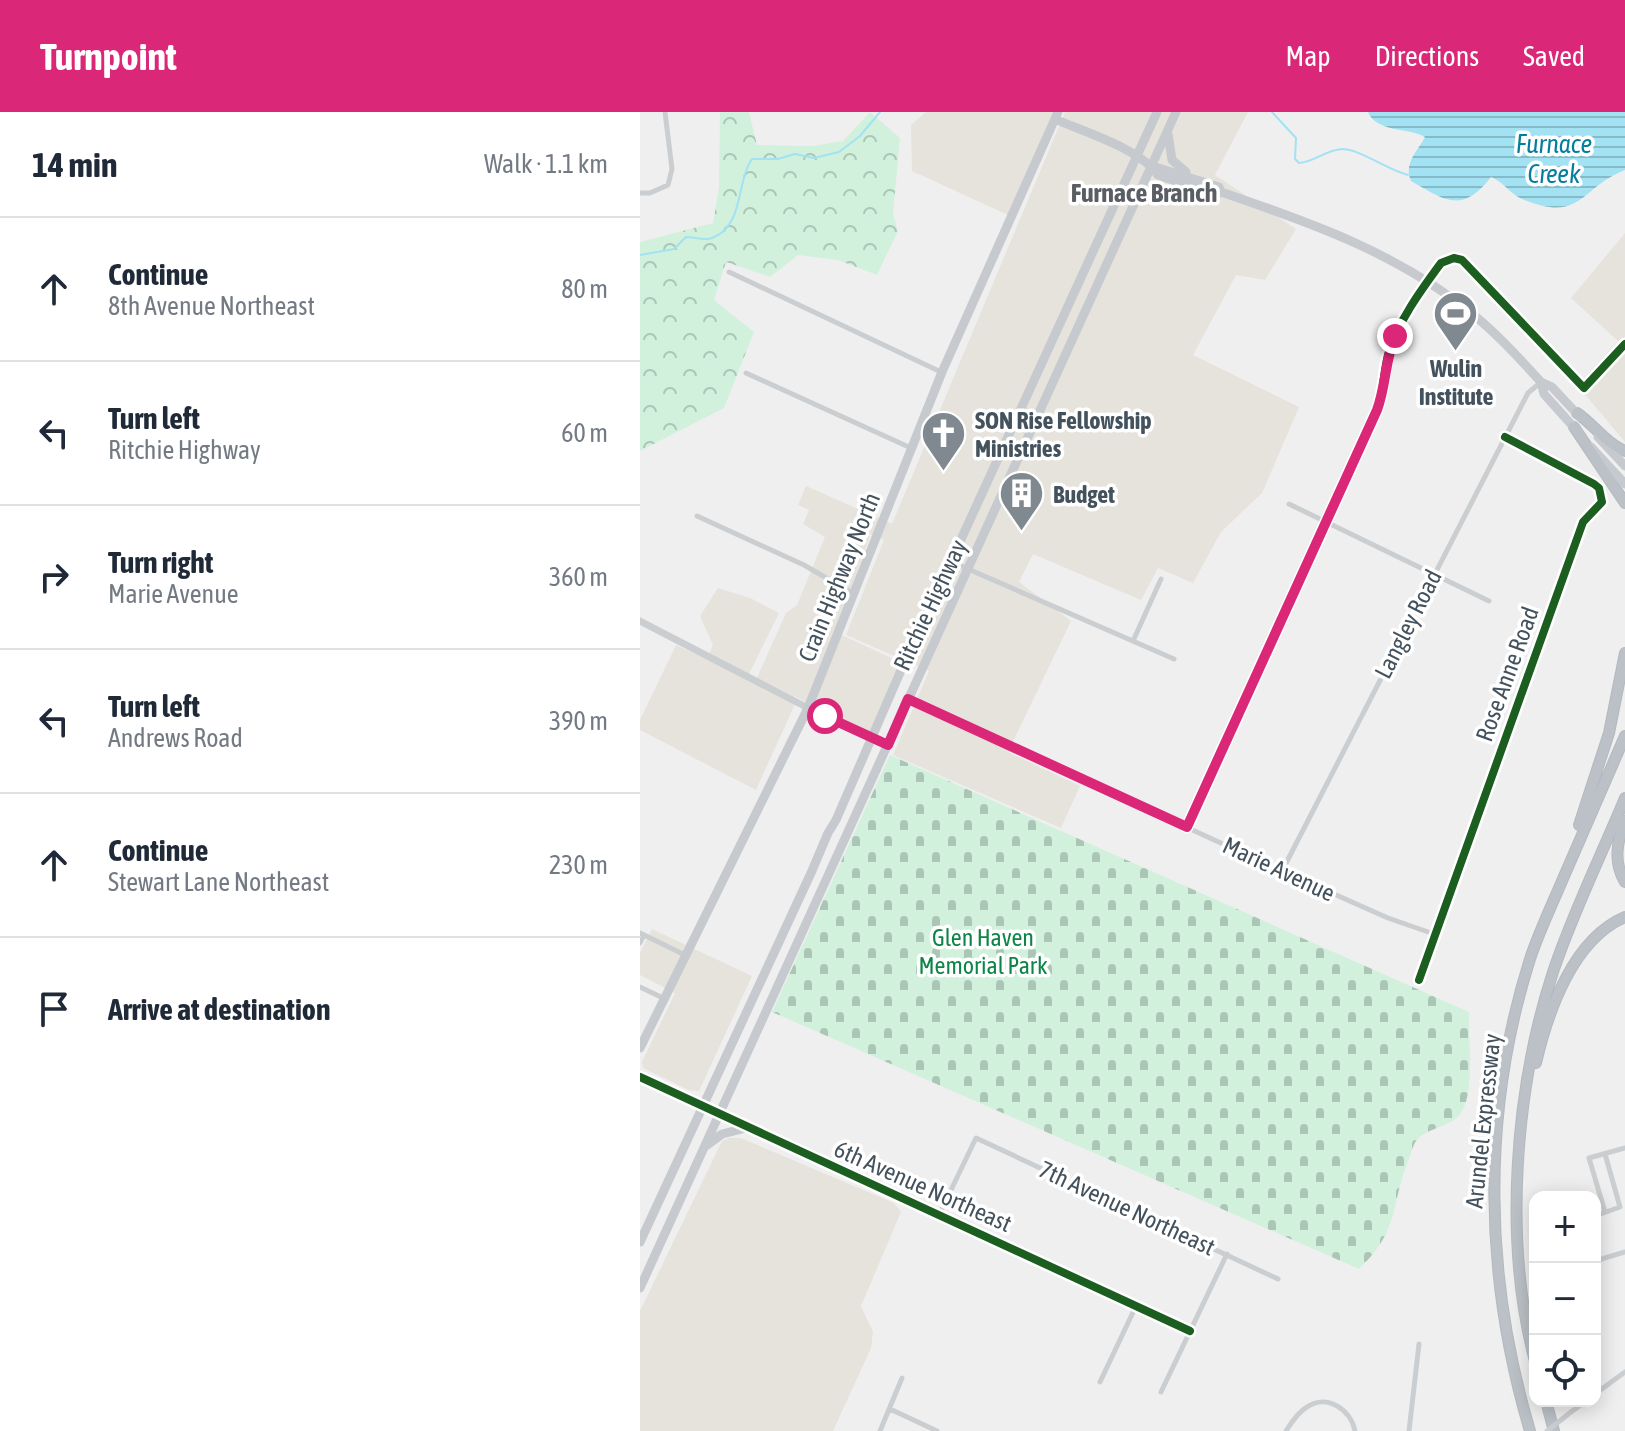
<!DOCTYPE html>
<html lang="en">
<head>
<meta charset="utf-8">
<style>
  body { margin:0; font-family:"Asap Condensed",sans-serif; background:#f6f6f7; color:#1f2937 }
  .controls { position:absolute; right:24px; bottom:24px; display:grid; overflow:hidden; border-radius:16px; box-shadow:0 4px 20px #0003 }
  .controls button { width:72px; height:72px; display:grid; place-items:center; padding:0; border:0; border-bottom:2px solid #e0e1e3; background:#fff; color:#1f2937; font:40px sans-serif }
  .stop { position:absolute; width:24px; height:24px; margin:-18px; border:6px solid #db2777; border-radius:50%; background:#fff }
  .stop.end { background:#db2777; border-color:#fff; box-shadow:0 2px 8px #0008 }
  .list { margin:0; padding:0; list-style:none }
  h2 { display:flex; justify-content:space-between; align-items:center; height:104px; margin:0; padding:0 32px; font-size:34px }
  h2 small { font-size:26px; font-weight:400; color:#747a83 }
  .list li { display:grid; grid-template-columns:52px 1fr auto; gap:24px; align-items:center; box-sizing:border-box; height:144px; padding:0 32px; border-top:2px solid #e0e1e3 }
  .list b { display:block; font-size:30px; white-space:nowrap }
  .list p { margin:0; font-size:26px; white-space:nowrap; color:#747a83 }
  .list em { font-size:26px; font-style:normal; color:#747a83 }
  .icon { flex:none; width:44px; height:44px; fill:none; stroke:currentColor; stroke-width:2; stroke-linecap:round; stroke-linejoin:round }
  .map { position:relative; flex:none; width:985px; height:1319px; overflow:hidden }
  header { display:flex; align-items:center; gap:48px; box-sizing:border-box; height:112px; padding:0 40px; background:#db2777; color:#fff }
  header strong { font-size:38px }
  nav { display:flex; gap:44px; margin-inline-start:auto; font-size:28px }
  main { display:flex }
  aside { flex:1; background:#fff }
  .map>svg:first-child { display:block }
  .commercial { fill:#e5e3dc }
  .forest { fill:url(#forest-crowns) }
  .cemetery { fill:url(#cemetery-stones) }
  .water { fill:url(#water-rules) }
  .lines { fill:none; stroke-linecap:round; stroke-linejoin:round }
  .stream { stroke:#a2e2f2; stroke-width:2 }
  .motorway-casing { stroke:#b3b9bf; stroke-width:12 }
  .minor { stroke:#cbced0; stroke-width:5 }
  .tertiary { stroke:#cbced0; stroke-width:7 }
  .primary { stroke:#c6cace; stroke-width:9 }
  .motorway { stroke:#bbc1c6; stroke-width:10 }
  .minor-bridge { stroke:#cbced0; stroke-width:5 }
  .cycleway-casing { stroke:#fff; stroke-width:13 }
  .cycleway { stroke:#1b5e20; stroke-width:8 }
  .route { stroke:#db2777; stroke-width:10 }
  .labels { text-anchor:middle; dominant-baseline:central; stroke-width:7; stroke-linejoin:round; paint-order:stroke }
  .poi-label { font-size:24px; font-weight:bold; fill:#44525d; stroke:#fff; text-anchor:start }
  .street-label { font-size:24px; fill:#44525d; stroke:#fff }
  .park-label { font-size:24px; fill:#0e8548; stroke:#fff }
  .water-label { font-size:26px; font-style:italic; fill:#037e9c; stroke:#fff }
  .neighbourhood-label { font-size:26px; font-weight:bold; fill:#5a5e64; stroke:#fff }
</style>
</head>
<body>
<header>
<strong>Turnpoint</strong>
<nav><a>Map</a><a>Directions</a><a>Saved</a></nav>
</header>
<main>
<aside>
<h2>14 min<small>Walk · 1.1 km</small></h2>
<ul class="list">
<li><svg class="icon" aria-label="ahead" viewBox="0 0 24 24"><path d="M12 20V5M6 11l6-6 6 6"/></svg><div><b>Continue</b><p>8th Avenue Northeast</p></div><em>80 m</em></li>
<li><svg class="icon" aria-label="left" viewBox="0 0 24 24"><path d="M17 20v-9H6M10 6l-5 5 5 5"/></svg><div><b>Turn left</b><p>Ritchie Highway</p></div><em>60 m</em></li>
<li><svg class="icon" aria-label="right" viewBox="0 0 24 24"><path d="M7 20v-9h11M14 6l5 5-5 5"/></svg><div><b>Turn right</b><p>Marie Avenue</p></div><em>360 m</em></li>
<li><svg class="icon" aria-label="left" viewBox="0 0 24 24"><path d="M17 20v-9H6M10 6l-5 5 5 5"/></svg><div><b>Turn left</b><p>Andrews Road</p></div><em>390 m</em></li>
<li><svg class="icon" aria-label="ahead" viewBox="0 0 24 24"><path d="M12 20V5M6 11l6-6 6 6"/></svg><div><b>Continue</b><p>Stewart Lane Northeast</p></div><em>230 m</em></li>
<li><svg class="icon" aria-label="arrive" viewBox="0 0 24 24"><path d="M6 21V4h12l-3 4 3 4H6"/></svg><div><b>Arrive at destination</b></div></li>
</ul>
</aside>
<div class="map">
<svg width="985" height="1319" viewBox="0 0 985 1319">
  <defs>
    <pattern id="forest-crowns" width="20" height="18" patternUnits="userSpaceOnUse" patternTransform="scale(2)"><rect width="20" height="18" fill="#d1f1dd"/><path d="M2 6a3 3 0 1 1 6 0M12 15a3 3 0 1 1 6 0" fill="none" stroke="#abc6b6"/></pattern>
    <pattern id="cemetery-stones" width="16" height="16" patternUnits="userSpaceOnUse" patternTransform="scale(2)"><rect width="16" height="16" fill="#d1f1dd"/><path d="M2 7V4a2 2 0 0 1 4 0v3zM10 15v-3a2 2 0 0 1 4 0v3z" fill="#abc6b6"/></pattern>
    <pattern id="water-rules" width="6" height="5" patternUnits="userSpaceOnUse" patternTransform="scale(2)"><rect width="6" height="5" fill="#a2e2f2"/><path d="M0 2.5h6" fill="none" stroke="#86bac7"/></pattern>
  </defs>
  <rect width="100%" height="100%" fill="#f0efef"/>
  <!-- commercial -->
  <path class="commercial" d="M286,0H413L368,103L272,59L271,13Z
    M425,0H608L575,63L656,117L625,168L596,163L553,243L659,295L622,381L581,420L553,471L518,456L501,488L393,442L379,470L431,509L368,640L440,674L421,716L253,643L289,559L206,523L244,428L198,410L230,424L195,520L260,550L230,621L117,566L146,501L157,493L185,425L163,412L169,398L158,393L166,374L252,412Z
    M985,121V330L937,273L978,229L931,186Z
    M78,476L110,486L139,501L106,568L155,592L116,678L0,618V608L36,533L67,547L73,533L60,504Z
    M12,817L112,864L59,979L49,978L3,956L2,950L35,881L0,863V841Z
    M89,1026H101L254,1091L261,1100L221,1194L233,1220L231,1236L193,1319H0V1199L82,1029Z"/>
  <!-- forest -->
  <path class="forest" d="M80,0H109L117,33L172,34L203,29L230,0L260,26L253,102L258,119L237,163L198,148L158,143L130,165L86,150L74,188L114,220L84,296L0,339V130L73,111L79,75Z"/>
  <!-- cemetery -->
  <path class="cemetery" d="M250,643L829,900C828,926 835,977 822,999C813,1016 788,1014 776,1029C772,1035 770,1045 767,1052C750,1098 759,1119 719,1157L132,900Z"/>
  <!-- water -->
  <path class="water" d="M728,0H985V58C939,76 942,112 882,87C870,82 863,69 851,65C822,102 806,89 771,69C763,51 778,39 785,25C768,15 737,21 728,0Z"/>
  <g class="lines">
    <!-- stream -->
    <path class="stream" d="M632,0L656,26L655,47L659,51C675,50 685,38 702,37C720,37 747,58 768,63
      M0,143L34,137L46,125C54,125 65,129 72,126C104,115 96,70 112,47H138L155,42L174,46L199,40L220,24L240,0"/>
    <defs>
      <path id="motorway" d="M937,301C954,313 966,331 985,339
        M934,315L985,391
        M985,709C977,730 973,750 985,770
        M939,713L969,621L985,541
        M896,951C908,899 933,827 985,805
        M895,1249C863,1129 875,977 913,860C933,800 961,744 985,686
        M906,1289L914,1319
        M890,1319C844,1164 841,1002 890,847C899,820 911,795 922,769C943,720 964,672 985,624"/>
    </defs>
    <!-- motorway casing -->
    <use href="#motorway" class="motorway-casing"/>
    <!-- minor -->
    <path class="minor" d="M0,81H10L28,73L32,57L25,0
      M89,160L301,260
      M106,261L271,336
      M649,392L849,489
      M57,404L164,453L214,482
      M312,450L534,547
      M493,529L521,467
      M269,588L642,759L748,806L794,822
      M547,715L737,298C744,280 743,262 748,243C757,211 781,178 801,151L814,146L822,148L944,276L985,232
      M642,759L888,281L901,270
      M0,821L45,843
      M0,831L4,823
      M779,868L943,410L962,390L959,376L954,372L865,325
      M0,875L23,886
      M0,965L550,1219
      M965,1100L949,1046L985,1036
      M299,1103L336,1026L638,1167
      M955,1104L980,1095L965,1042
      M955,1149L985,1140
      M460,1270L496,1194
      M521,1280L587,1142
      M955,1282L985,1260
      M250,1297L297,1319
      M931,1300L946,1289
      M240,1319L262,1266
      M646,1319C651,1311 658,1300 667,1295C687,1281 711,1298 715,1319
      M769,1319L779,1232"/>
    <!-- tertiary -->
    <path class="tertiary" d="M0,509L168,596L248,633"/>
    <!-- primary -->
    <path class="primary" d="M415,7C444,20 501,37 518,63L576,83L581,80C672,111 760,142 835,204C859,224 880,247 901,270L912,275L940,305
      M528,22L532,48L546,60
      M512,54L579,75L581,80
      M901,270L904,282L939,321
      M958,325L985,354
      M951,335L985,372
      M0,936L168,596L302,260L418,0
      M67,1033L82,1022L106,1016
      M0,1130L171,761L188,721L196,708L262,556L517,0
      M0,1176L536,0"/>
    <!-- motorway -->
    <use href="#motorway" class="motorway"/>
    <!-- minor-bridge -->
    <path class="minor-bridge" d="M907,1319L931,1300"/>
    <defs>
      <path id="cycleway" d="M547,715L737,298C744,280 743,262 748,243C757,211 781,178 801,151L814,146L822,148L944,276L985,232
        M779,868L943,410L962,390L959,376L954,372L865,325
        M0,965L550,1219"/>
    </defs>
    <!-- cycleway casing -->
    <use href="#cycleway" class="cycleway-casing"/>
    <!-- cycleway -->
    <use href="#cycleway" class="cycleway"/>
  </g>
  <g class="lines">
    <!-- route -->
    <path class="route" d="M185,604L248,633L268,587L547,715L737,298C746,274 745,248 755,224"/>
  </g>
  <!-- icons -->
  <defs>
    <symbol id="stadium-pin" viewBox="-11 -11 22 30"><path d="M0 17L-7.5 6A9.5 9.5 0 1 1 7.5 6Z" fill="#808990" stroke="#fff"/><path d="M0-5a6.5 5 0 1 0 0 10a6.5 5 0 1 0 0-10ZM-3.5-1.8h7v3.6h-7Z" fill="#fff"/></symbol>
    <symbol id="church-pin" viewBox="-11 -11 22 30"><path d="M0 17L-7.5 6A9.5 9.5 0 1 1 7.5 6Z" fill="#808990" stroke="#fff"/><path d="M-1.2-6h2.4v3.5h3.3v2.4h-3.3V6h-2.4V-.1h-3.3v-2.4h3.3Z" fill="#fff"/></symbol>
    <symbol id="building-pin" viewBox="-11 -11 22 30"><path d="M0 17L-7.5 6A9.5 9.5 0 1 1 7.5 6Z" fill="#808990" stroke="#fff"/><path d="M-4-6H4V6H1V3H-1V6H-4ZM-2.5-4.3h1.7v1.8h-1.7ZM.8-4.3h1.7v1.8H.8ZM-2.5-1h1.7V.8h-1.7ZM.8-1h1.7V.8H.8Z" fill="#fff"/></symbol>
  </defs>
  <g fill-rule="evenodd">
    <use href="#stadium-pin" x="790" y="176" width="51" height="69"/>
    <use href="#church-pin" x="278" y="296" width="51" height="69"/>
    <use href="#building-pin" x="356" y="356" width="51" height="69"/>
  </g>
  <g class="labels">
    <!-- poi labels -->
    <g class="poi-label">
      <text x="816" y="256" text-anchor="middle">Wulin<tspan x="816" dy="28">Institute</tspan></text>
      <text x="335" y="308">SON Rise Fellowship<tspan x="335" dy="28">Ministries</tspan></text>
      <text x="413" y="382">Budget</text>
    </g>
    <!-- street labels -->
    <g class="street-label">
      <text transform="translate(199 465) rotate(-68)">Crain Highway North</text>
      <text transform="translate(290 493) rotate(-65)">Ritchie Highway</text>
      <text transform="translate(768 512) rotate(-63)">Langley Road</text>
      <text transform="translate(867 562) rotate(-70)">Rose Anne Road</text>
      <text transform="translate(639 757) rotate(25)">Marie Avenue</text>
      <text transform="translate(843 1009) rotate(-84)">Arundel Expressway</text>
      <text transform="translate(283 1074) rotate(24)">6th Avenue Northeast</text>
      <text transform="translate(487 1096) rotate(25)">7th Avenue Northeast</text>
    </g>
    <!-- park labels -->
    <g class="park-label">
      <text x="343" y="825">Glen Haven<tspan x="343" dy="28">Memorial Park</tspan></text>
    </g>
    <!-- water labels -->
    <g class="water-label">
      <text x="914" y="32">Furnace<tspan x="914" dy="30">Creek</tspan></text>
    </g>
    <!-- neighbourhood labels -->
    <g class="neighbourhood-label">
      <text x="504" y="81">Furnace Branch</text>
    </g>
  </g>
</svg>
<div class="controls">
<button>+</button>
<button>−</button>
<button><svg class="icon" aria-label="locate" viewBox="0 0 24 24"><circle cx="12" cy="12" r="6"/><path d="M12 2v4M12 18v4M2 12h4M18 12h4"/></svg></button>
</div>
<div class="stop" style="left:185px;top:604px"></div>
<div class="stop end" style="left:755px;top:224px"></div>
</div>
</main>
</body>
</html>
